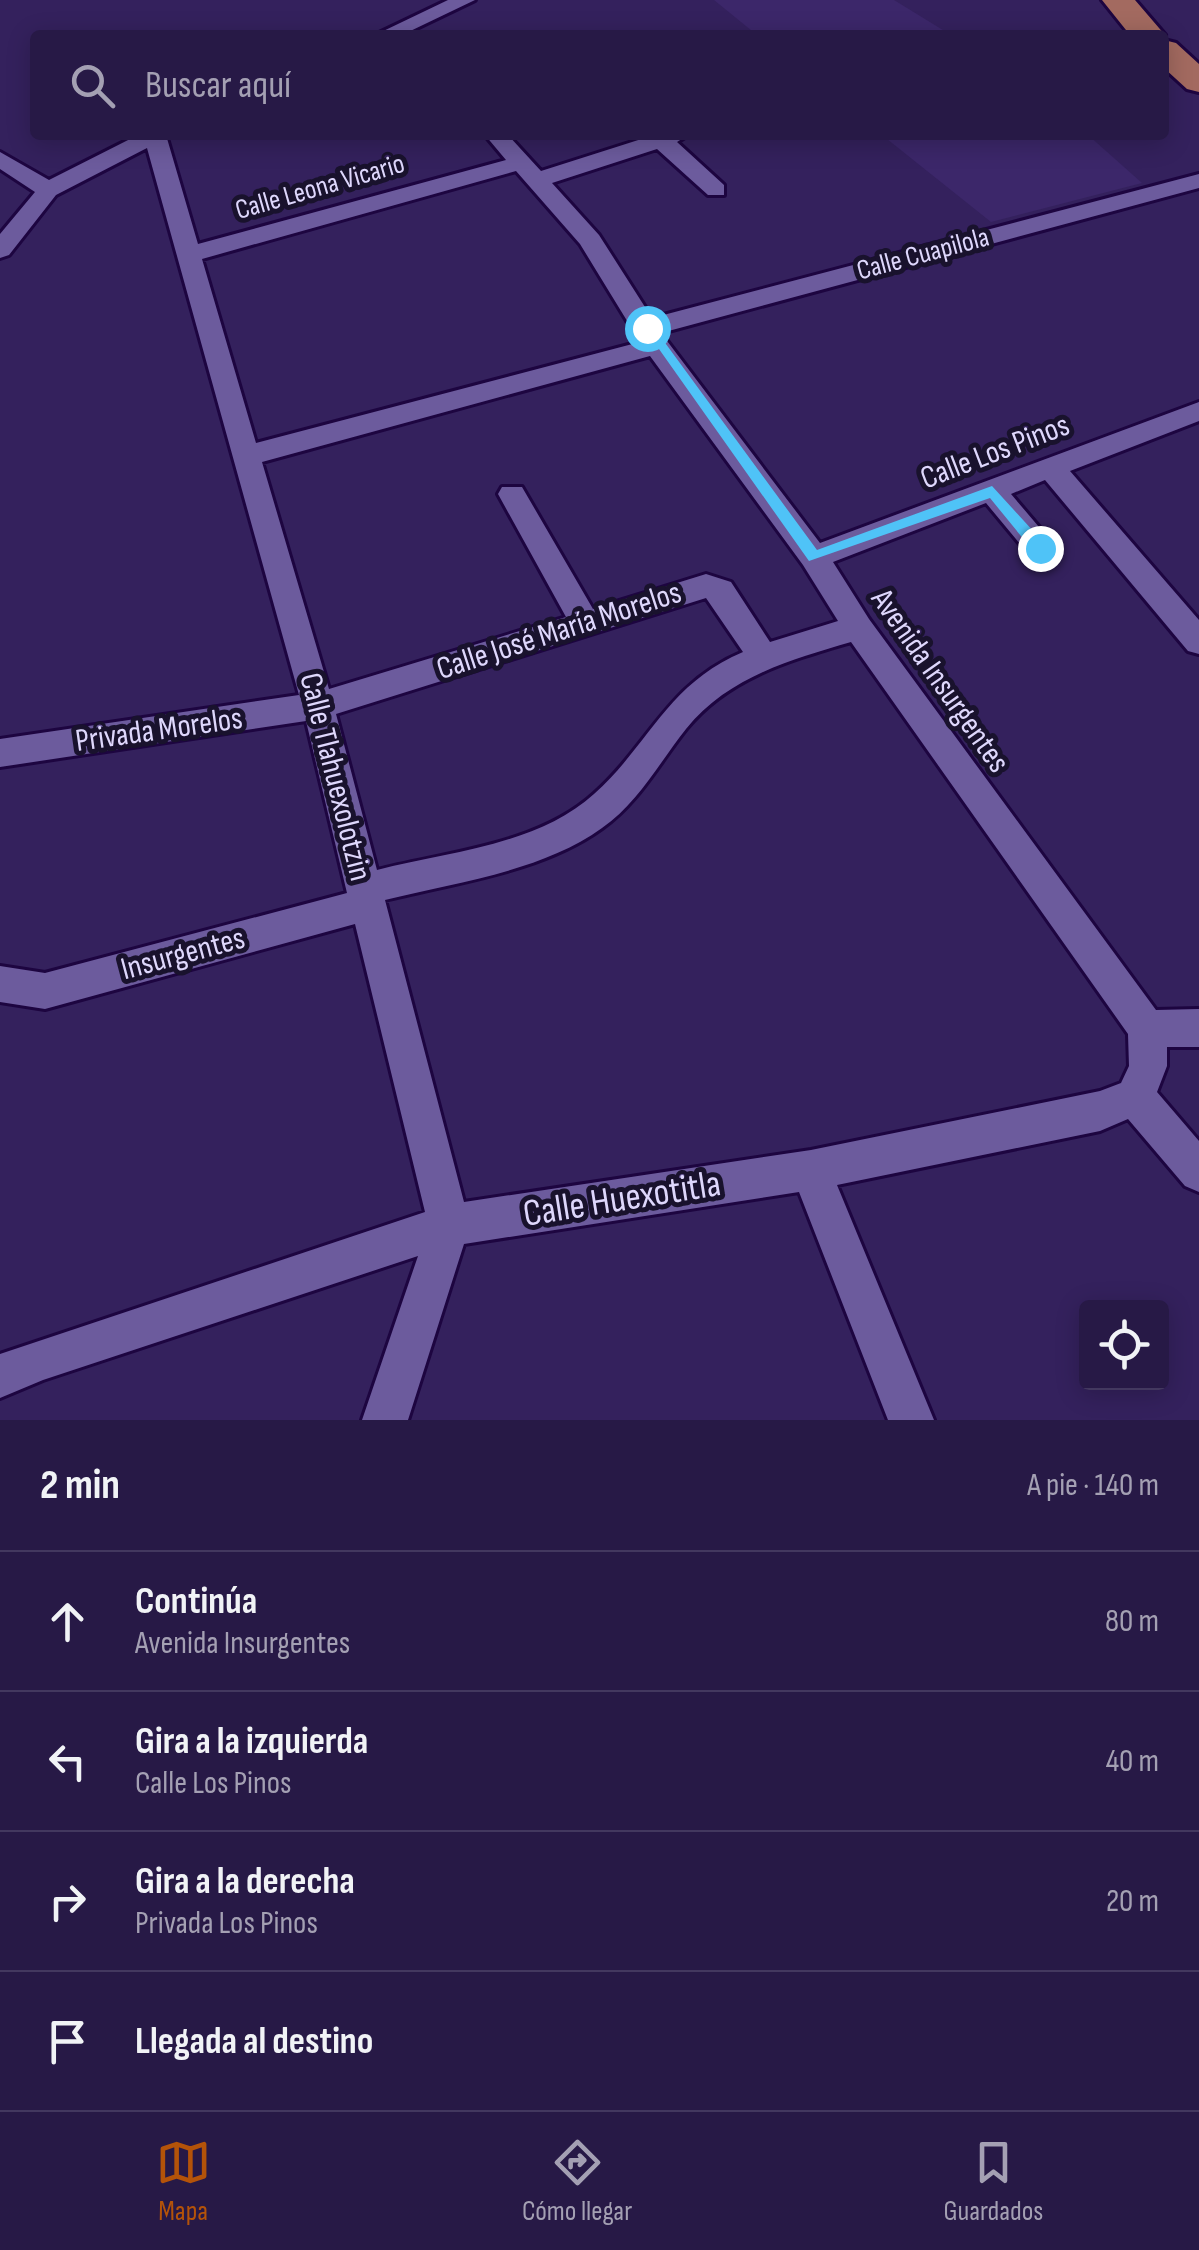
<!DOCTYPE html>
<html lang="es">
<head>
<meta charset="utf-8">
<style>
  body { margin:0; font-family:"Sofia Sans Condensed",sans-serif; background:#2f224d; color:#f1f3f6 }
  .controls { position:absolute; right:30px; bottom:30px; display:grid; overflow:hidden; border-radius:10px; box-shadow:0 5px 25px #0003 }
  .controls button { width:90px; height:90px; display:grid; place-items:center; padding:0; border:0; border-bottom:2px solid #43385f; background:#271946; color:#f1f3f6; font:50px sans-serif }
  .stop { position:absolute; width:30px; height:30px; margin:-22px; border:8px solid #4fc3f7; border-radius:50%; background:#fff }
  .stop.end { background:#4fc3f7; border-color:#fff; box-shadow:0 2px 10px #0008 }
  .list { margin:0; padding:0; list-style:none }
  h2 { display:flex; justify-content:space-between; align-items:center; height:130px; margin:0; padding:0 40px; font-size:42px }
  h2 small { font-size:32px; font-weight:400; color:#a4a0b3 }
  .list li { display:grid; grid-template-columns:65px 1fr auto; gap:30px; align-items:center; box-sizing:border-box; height:140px; padding:0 40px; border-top:2px solid #43385f }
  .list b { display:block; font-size:38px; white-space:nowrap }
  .list p { margin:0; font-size:32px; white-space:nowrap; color:#a4a0b3 }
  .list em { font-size:32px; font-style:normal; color:#a4a0b3 }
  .icon { flex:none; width:55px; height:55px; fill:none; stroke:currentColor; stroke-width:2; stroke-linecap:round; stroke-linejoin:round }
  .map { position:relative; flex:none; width:1199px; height:1420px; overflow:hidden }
  .search { position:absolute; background:#271946; box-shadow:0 5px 25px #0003; left:30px; right:30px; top:30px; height:110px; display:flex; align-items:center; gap:25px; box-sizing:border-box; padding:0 35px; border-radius:10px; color:#a4a0b3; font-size:38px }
  .sheet { height:690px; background:#271946 }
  nav { display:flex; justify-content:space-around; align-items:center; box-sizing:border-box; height:140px; border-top:2px solid #43385f; background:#271946; font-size:28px; color:#a4a0b3 }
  nav a { display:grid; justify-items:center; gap:5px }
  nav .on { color:#b45309 }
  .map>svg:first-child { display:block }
  .built { fill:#3c276a }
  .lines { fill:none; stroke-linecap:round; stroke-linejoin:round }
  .minor-casing { stroke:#1d0540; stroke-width:6 }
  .primary-casing { stroke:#1d0540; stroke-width:6 }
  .minor { fill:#6c5b9d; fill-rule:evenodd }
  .primary { fill:#a36a60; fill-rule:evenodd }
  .route { fill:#4fc3f7 }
  .labels { text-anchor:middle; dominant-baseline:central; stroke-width:10; stroke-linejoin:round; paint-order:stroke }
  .far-street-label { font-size:28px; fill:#ded7fc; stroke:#19122d }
  .street-label { font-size:32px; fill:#ded7fc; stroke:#19122d }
  .near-street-label { font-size:38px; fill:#ded7fc; stroke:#19122d }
</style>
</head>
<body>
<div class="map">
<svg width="1199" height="1420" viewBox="0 0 1199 1420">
  <rect width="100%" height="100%" fill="#34215d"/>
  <!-- built -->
  <path class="built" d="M714,0H894L951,35H757Z
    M882,135H1088L1142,183L991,222Z"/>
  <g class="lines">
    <defs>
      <path id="minor" d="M448,0H475L402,35H375Z
        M138,135H166L198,244L506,160L485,135H508L541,171L654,135H688L677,142L724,185V195H708L657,149L552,183L599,235L652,318L1199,174V188L661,333L820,543L1199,402V421L1070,471L1199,620V654L1188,651L1045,480L1011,494L1050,540L1055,548L1050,556H1030L986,503L833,562L869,619L1156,1010L1199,1009V1047H1167V1066L1157,1092L1199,1141V1192L1185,1186L1128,1119L1100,1131L837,1185L934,1420H888L799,1192L464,1244L408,1420H362L418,1256L43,1380L0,1398V1354L425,1212L355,924L45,1009L0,1002V966L45,973L347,893L306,721L0,767V739L299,695L147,148L56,195L9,255L0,258V234L35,192L0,169V152L49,180ZM516,171L580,244L640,342L256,443L202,259ZM650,356L803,565L838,621L770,642L731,582L706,574L593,609L522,487H502L498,494L566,617L329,689L262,462ZM706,598L743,652C667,684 650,744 594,794C538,845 448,852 377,870L336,714ZM851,642L1128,1034L1129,1066L1121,1083L1100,1091L811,1150L464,1202L385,900C456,882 541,872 602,828C638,803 659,763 686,729C728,677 790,660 851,642Z"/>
      <path id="primary" d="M1102,0H1135L1165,35H1130Z
        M1164,40L1176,43L1199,64V92L1187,89L1164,68Z"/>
    </defs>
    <!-- minor casing -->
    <use href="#minor" class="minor-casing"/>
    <!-- primary casing -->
    <use href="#primary" class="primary-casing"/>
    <!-- minor -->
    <use href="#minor" class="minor"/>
    <!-- primary -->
    <use href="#primary" class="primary"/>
  </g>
  <!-- route -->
  <path class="route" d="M642,325H652L817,550L992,486L1045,544V552H1034L990,498L809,561Z"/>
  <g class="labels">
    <!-- far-street labels -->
    <g class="far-street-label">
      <text transform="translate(320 187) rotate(-16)">Calle Leona Vicario</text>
      <text transform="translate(923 254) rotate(-15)">Calle Cuapilola</text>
    </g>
    <!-- street labels -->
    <g class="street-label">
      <text transform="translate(995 452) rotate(-21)">Calle Los Pinos</text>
      <text transform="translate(559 631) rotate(-18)">Calle José María Morelos</text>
      <text transform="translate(940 681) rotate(55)">Avenida Insurgentes</text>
      <text transform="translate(159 730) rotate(-8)">Privada Morelos</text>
      <text transform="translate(335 777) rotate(76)">Calle Tlahuexolotzin</text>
      <text transform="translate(183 954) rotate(-15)">Insurgentes</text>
    </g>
    <!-- near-street labels -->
    <g class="near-street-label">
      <text transform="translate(622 1199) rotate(-9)">Calle Huexotitla</text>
    </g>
  </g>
</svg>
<div class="controls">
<button><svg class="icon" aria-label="locate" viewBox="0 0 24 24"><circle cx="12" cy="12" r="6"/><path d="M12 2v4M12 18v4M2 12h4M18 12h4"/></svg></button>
</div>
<div class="stop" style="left:647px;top:328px"></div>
<div class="stop end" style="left:1040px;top:548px"></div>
<div class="search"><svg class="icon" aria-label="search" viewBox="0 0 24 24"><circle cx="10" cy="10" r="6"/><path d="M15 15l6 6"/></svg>Buscar aquí</div>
</div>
<section class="sheet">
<h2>2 min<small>A pie · 140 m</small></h2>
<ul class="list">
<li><svg class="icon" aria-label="ahead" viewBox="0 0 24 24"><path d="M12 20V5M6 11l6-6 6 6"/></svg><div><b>Continúa</b><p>Avenida Insurgentes</p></div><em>80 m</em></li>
<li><svg class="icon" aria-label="left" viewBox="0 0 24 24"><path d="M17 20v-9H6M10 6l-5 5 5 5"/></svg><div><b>Gira a la izquierda</b><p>Calle Los Pinos</p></div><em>40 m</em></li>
<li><svg class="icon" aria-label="right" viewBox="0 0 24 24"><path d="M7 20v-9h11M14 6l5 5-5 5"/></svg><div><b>Gira a la derecha</b><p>Privada Los Pinos</p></div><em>20 m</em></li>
<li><svg class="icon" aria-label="arrive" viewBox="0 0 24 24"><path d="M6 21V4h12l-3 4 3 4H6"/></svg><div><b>Llegada al destino</b></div></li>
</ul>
</section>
<nav>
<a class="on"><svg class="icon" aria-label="map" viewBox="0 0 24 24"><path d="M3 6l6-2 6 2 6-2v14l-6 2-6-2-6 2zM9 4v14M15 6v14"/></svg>Mapa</a>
<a><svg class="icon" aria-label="directions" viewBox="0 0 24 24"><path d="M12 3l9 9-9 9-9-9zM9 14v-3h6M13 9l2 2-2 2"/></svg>Cómo llegar</a>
<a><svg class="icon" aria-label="saved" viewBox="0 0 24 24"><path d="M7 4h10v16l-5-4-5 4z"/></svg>Guardados</a>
</nav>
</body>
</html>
